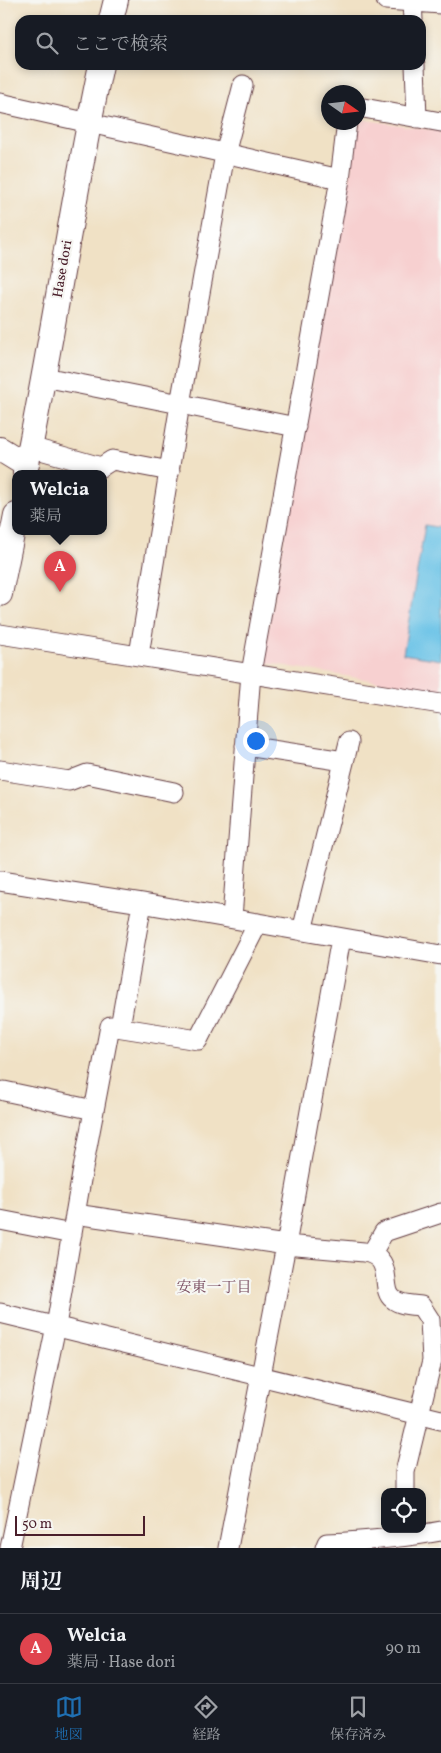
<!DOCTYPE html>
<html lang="ja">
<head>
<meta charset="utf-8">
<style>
  body { margin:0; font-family:Vollkorn,"Noto Serif JP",serif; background:#20242c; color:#f1f3f6 }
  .controls { position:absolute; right:15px; bottom:15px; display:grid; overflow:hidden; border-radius:10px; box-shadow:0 2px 8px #0003 }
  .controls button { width:45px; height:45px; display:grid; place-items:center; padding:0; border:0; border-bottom:1px solid #363941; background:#171b24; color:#f1f3f6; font:25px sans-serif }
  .compass { position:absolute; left:321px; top:85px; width:45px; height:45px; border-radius:50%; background:#171b24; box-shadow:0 2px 8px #0003; rotate:104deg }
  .scale { position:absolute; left:15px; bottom:12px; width:130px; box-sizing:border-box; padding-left:5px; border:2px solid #4a1f2b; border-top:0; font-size:14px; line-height:18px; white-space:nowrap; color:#4a1f2b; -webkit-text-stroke:4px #f6f6f2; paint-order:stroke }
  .you { position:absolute; left:255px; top:740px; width:18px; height:18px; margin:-12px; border:4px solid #fff; border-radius:50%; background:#1a73e8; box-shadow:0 0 0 8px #1a73e833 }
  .badge { display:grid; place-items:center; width:32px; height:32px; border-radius:50%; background:#1f6fb2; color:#fff; font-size:16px; font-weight:700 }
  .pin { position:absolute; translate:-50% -41px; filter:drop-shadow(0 1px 2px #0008) }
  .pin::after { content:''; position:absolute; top:26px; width:18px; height:15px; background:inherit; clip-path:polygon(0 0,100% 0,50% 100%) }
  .popup { position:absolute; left:12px; top:470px; width:95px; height:65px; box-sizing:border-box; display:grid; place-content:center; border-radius:10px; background:#171b24; filter:drop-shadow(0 1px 4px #0005); font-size:16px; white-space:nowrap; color:#9ea1a6 }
  .popup b { font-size:19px; color:#f1f3f6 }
  .popup::after { content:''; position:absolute; left:50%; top:100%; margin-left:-10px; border:10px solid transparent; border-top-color:#171b24 }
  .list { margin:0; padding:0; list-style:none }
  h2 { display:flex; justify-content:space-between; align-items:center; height:65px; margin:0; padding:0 20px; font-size:21px }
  h2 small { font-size:16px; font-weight:400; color:#9ea1a6 }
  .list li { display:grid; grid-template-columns:32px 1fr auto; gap:15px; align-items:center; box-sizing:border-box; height:70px; padding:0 20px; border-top:1px solid #363941 }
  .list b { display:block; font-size:19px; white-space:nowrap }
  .list p { margin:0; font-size:16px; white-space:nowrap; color:#9ea1a6 }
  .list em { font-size:16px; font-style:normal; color:#9ea1a6 }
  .icon { flex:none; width:28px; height:28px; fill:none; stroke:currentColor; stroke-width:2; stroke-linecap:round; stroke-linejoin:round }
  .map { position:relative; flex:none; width:441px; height:1548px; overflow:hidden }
  .search { position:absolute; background:#171b24; box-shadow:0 2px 8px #0003; left:15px; right:15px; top:15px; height:55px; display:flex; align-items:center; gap:12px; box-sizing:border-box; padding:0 18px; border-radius:15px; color:#9ea1a6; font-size:19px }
  .sheet { height:135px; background:#171b24 }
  nav { display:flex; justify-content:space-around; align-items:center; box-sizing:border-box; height:70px; border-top:1px solid #363941; background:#171b24; font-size:14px; color:#9ea1a6 }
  nav a { display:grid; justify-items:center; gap:2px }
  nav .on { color:#1f6fb2 }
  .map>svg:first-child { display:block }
  .built { fill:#f7d0d0 }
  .water { fill:#6ac3e7; stroke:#5a7189 }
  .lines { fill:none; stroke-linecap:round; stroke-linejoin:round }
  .minor-casing { stroke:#633c42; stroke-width:21 }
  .tertiary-casing { stroke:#633c42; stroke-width:26 }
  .minor { stroke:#fff; stroke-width:19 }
  .tertiary { stroke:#fff; stroke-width:24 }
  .labels { text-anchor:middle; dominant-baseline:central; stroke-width:4.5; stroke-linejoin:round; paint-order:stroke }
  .street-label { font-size:14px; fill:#4a1f2b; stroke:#f6f6f2 }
  .neighbourhood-label { font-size:15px; fill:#784b5e; stroke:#f6f6f2 }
</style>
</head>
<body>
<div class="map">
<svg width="441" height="1548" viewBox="0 0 441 1548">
  <rect width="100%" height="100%" fill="#f6f6f2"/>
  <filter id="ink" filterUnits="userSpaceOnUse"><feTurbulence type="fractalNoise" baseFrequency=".02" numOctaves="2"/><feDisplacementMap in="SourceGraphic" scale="10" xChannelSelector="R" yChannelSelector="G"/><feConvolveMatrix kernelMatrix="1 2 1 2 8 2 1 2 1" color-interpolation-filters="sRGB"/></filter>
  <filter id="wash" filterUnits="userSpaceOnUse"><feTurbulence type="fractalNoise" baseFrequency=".0096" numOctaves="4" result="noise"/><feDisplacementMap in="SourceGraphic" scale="20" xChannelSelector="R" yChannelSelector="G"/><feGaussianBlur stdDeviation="1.12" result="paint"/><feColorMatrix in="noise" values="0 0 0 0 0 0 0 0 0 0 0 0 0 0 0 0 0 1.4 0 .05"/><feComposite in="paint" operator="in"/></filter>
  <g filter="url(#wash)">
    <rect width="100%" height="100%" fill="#f0e1c5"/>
    <!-- built -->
    <path class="built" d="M360,119L441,131V692L262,662Z"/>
    <!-- water -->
    <path class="water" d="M425,525L441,528V660L403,654Z"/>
  </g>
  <g filter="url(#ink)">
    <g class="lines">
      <defs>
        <path id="minor" d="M386,0L441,4
          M412,1L413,20
          M415,65L417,118
          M0,103L340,179
          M358,107L441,122
          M44,377L296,427
          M30,447L101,467L112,460L170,471
          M0,634L441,704
          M139,655L180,404L225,154L243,85
          M245,746L344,761
          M0,770L69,781L87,774L174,792
          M0,881L142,903L441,955
          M232,918L251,673L340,179L347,122
          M302,931L349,742
          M120,1027L142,903
          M4,1091L94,1110
          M75,1214L286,1245L364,1252C396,1257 379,1289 393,1299C400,1305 412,1305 421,1306L430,1320L432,1361L405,1472V1492
          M0,1220L72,1234
          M372,1253L384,1232L441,1213
          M0,1313L441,1420
          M10,1548L56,1326L82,1174L110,1026L198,1040L258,923
          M228,1548L286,1245L341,938
          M325,1548L327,1543C365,1541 403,1538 441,1531"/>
        <path id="tertiary" d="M111,20L116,0
          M0,449L26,465
          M25,473C53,338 72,200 101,65
          M0,594L16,515"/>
      </defs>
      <!-- minor casing -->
      <use href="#minor" class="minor-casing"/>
      <!-- tertiary casing -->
      <use href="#tertiary" class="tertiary-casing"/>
      <!-- minor -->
      <use href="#minor" class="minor"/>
      <!-- tertiary -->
      <use href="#tertiary" class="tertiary"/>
    </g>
  </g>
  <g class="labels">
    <!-- street labels -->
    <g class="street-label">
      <text transform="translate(63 269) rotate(-80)">Hase dori</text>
    </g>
    <!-- neighbourhood labels -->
    <g class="neighbourhood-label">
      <text x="214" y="1288">安東一丁目</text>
    </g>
  </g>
</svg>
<div class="controls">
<button><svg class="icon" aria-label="locate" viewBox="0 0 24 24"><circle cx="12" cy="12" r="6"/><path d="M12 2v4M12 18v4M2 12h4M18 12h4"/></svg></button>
</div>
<svg class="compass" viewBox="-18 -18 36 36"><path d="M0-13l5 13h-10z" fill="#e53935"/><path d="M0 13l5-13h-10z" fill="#9ea1a6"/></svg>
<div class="scale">50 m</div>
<div class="you"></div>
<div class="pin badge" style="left:60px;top:592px;background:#e0444e">A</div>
<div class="popup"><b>Welcia</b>薬局</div>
<div class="search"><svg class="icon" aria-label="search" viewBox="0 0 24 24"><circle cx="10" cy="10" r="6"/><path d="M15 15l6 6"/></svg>ここで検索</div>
</div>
<section class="sheet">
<h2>周辺<small></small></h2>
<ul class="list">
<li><span class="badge" style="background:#e0444e">A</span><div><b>Welcia</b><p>薬局 · Hase dori</p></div><em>90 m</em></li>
</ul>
</section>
<nav>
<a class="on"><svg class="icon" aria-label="map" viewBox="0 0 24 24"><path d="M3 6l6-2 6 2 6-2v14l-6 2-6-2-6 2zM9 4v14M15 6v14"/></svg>地図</a>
<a><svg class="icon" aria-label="directions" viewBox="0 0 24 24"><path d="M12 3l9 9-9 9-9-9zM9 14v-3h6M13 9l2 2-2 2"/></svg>経路</a>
<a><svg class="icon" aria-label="saved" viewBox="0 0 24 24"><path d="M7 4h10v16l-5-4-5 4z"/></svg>保存済み</a>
</nav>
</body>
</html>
